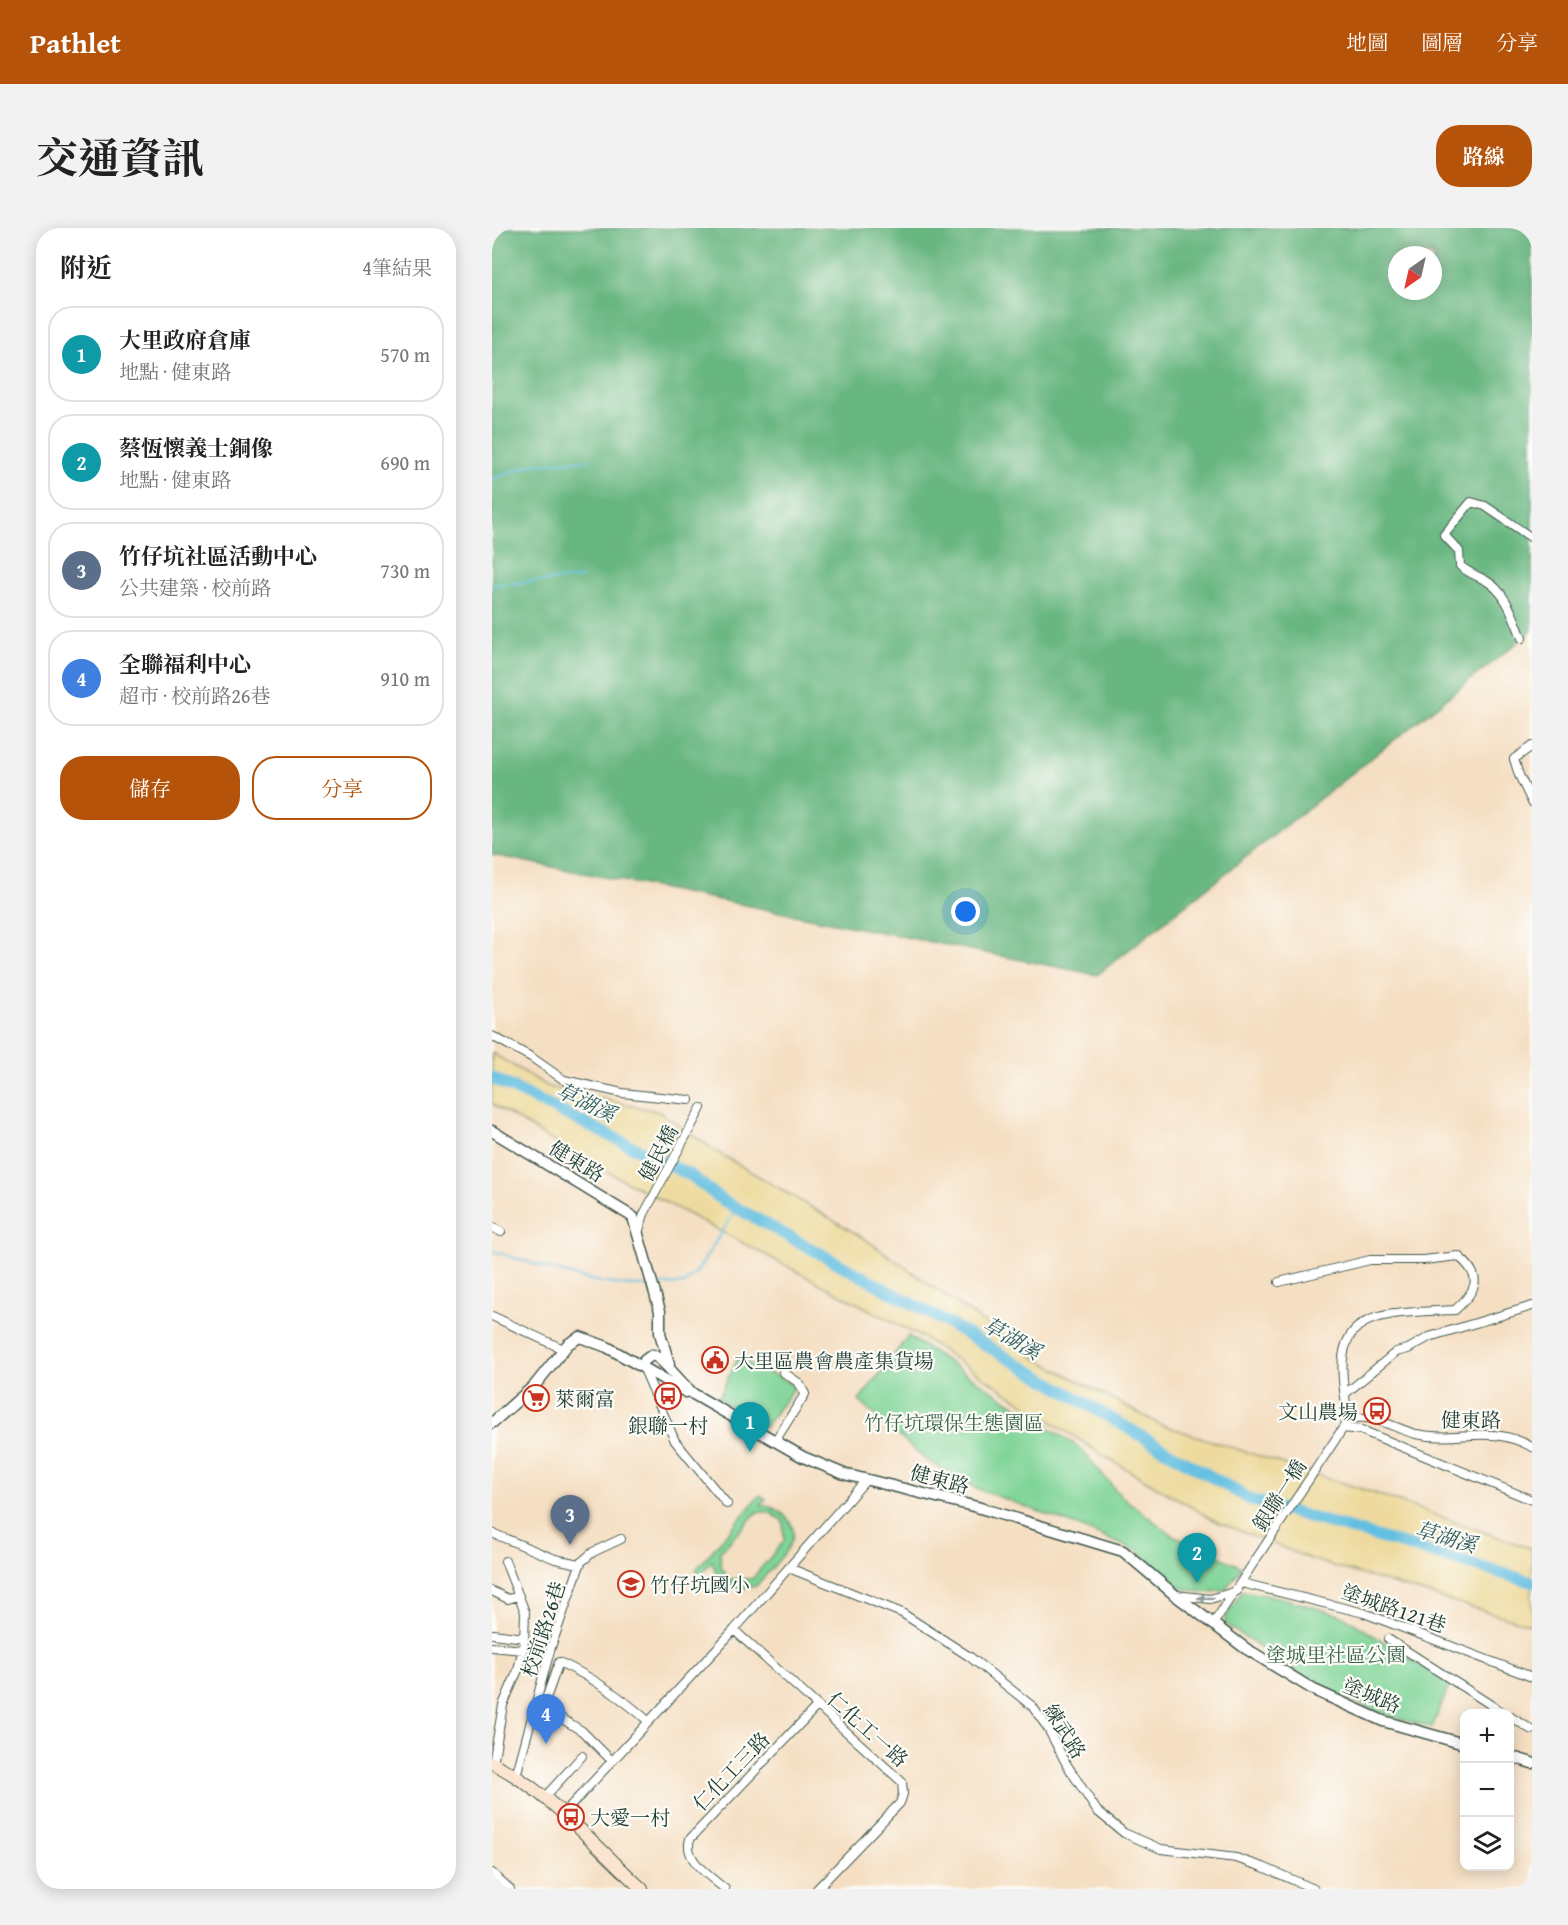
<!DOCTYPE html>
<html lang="zh-TW">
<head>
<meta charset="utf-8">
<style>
  body { margin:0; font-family:"Gentium Book Plus","Noto Serif TC",serif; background:#f2f2f2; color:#222 }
  .controls { position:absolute; right:18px; bottom:18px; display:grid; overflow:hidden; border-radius:12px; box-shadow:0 3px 15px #0003 }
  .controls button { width:54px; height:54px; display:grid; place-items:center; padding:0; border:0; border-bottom:2px solid #e0e0e0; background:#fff; color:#222; font:30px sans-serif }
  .compass { position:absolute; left:896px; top:18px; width:54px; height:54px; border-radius:50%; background:#fff; box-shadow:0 3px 15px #0003; rotate:214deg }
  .you { position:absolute; left:474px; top:684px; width:21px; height:21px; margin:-15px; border:4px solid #fff; border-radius:50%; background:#1a73e8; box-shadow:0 0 0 9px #1a73e833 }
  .badge { display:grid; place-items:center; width:39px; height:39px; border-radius:50%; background:#b45309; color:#fff; font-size:20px; font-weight:700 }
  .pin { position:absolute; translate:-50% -50px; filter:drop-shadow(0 2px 3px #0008) }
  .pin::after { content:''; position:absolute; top:32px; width:21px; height:18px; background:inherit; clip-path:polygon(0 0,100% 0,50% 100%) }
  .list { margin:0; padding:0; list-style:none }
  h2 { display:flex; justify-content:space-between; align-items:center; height:78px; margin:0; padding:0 24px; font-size:26px }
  h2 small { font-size:20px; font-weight:400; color:#767676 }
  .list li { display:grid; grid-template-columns:39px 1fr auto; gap:18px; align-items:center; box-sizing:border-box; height:96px; margin:0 12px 12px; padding:0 12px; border:2px solid #e0e0e0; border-radius:24px }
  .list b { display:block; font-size:22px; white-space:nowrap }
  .list p { margin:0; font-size:20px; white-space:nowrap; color:#767676 }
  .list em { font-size:20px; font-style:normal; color:#767676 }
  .actions { display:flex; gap:12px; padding:18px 24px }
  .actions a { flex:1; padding:14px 0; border:2px solid #b45309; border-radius:24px; text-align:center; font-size:21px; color:#b45309 }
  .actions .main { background:#b45309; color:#fff }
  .icon { flex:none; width:33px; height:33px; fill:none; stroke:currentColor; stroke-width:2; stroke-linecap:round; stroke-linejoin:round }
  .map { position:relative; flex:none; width:1040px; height:1661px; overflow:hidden; border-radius:24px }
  header { display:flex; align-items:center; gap:36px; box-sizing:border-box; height:84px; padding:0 30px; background:#b45309; color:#fff }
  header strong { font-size:28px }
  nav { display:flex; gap:33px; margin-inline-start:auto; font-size:21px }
  .intro { display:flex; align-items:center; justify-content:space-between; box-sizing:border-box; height:144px; padding:0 36px }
  h1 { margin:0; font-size:42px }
  .button { padding:15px 27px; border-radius:24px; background:#b45309; color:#fff; font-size:21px; font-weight:700 }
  main { display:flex; gap:36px; padding:0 36px }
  aside { flex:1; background:#fff; border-radius:24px; box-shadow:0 3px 15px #0003 }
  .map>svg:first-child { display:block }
  .green { fill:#7fd497; stroke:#4f8866; stroke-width:1.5; fill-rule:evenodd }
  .forest { fill:#67b680; stroke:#437a5a; stroke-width:1.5; fill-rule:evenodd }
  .sand { fill:#eeda9e; stroke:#868c69; stroke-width:1.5 }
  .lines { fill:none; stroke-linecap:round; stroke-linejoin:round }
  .stream { stroke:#63bfe1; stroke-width:2 }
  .river { stroke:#63bfe1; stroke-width:12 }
  .minor-casing { stroke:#3f5549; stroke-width:10 }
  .tertiary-casing { stroke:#3f5549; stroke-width:13 }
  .secondary-casing { stroke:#3f5549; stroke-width:14 }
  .minor { stroke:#fff; stroke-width:8 }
  .tertiary { stroke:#fff; stroke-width:10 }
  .secondary { stroke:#fce5d0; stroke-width:12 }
  .oneway { fill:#8f9e9a }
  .labels { text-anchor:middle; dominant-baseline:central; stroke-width:4.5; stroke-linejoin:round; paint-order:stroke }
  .street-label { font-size:20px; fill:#1f3d34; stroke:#fdfcf7 }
  .poi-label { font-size:20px; fill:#1f3d34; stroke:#fdfcf7; text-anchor:start }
  .park-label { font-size:20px; fill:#37634d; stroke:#fdfcf7 }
  .water-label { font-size:21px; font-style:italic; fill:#305e5f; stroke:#fdfcf7 }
</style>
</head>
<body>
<header>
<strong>Pathlet</strong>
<nav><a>地圖</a><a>圖層</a><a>分享</a></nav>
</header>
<div class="intro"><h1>交通資訊</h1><a class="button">路線</a></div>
<main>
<aside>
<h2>附近<small>4筆結果</small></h2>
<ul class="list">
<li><span class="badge" style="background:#0f9aa8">1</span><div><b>大里政府倉庫</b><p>地點 · 健東路</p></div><em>570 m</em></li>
<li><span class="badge" style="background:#0f9aa8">2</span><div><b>蔡恆懷義士銅像</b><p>地點 · 健東路</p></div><em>690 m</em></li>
<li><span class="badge" style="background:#5c6f8a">3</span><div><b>竹仔坑社區活動中心</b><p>公共建築 · 校前路</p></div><em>730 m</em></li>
<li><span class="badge" style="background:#3f7fe0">4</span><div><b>全聯福利中心</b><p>超市 · 校前路26巷</p></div><em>910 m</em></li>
</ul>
<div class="actions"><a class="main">儲存</a><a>分享</a></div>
</aside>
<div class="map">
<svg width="1040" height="1661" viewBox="0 0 1040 1661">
  <rect width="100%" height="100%" fill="#fdfcf7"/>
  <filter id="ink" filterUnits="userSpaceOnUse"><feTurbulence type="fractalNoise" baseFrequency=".0167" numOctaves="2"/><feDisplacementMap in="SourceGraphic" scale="12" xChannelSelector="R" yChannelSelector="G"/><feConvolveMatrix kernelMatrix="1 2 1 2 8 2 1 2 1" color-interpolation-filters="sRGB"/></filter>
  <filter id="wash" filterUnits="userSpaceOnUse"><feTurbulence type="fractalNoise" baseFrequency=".008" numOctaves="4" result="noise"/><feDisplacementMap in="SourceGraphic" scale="24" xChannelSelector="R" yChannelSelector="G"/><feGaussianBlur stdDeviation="1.35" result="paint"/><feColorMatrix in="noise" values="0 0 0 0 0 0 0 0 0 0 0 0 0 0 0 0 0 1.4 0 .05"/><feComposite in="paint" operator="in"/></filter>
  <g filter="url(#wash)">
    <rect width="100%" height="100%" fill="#f5dfc3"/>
    <!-- green -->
    <path class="green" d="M416,1108L587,1219L628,1267L680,1307L750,1339L733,1362L713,1365L687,1359L643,1322L588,1299L481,1259L433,1231L367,1173Z
      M246,1131L289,1150L303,1159L273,1199L226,1170Z
      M268,1267L274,1271L269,1277C287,1278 309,1296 298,1316C290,1331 275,1345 264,1358C243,1364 225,1355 220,1333L209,1346L204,1342ZM265,1284H277L291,1293L292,1313L260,1351H238L229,1339L228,1324Z
      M750,1363L790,1370L851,1388L958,1456L940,1499L897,1488L827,1459L733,1396V1391Z"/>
    <!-- forest -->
    <path class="forest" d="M0,0H1040V403L605,747L0,627ZM905,27H941V63H905Z"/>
    <!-- sand -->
    <path class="sand" d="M0,825L57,859L168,884L225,924L370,1009L540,1128L667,1196L879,1264L1040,1321V1397L824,1333L723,1293L612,1228L433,1111L82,926L0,876Z"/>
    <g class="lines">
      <!-- stream -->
      <path class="stream" d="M0,251L41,236L97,232
        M0,357L91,350
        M0,1023C52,1038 103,1060 157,1058
        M163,1057L192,1056L206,1042L245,980"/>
      <!-- river -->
      <path class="river" d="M0,850L198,947L230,972L461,1098L759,1272L1040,1354"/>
    </g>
  </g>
  <g filter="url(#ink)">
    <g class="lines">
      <defs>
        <path id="minor" d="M1030,410C1022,390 1014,363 993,352C983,347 977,345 968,338L967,323L952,307L979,274L993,278L1040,310
          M1040,518L1022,531L1027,547L1040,574
          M0,808L39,829L72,852L130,865L197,872
          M0,999L9,1004
          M147,1002L152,986L209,880
          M787,1054L878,1032H932L966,1028C992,1049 985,1062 963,1082C872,1086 834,1084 857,1191
          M0,1088L71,1121
          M152,1141L183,1213L235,1276
          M853,1166L904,1124L916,1121L937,1109L1040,1078
          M851,1200L869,1202L1040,1272
          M283,1213L313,1166L307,1155L291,1144
          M0,1305L63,1331L87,1336L101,1324L129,1311
          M297,1340L410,1385L478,1429L540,1478L555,1499L575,1537L605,1583L632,1605L669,1621L744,1630L771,1639L822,1661
          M750,1355L872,1385L1040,1449
          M0,1363L16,1371L27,1368
          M684,1367L718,1371L745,1363
          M721,1396L857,1191C882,1185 901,1200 924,1206C967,1215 997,1195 1040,1219
          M242,1402L410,1554L411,1566L408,1575L325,1661
          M1,1406L32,1410
          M896,1411L1013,1486
          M0,1419L31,1422
          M1017,1488L1040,1502
          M120,1533L90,1503L51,1479L67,1434C100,1449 129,1469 156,1493
          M1,1536L11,1477L26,1442L32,1415L33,1384L13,1333
          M24,1548L59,1419L89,1334
          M51,1571L90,1528
          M70,1587L242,1402L373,1253
          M0,1645L18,1661
          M233,1661C219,1649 191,1632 198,1611L325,1478"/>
        <path id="tertiary" d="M0,903L141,989L168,1083V1105L177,1136
          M153,1132L160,1127C170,1128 191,1159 203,1167L311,1229L352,1246L485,1279L631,1323L683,1367L753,1420L822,1462L891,1493L972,1516
          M0,1195L43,1157L76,1116L88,1109L115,1119L194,1164
          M1017,1528L1040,1535"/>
        <path id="secondary" d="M0,1535C56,1562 104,1619 150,1661"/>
      </defs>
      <!-- minor casing -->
      <use href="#minor" class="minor-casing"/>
      <!-- tertiary casing -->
      <use href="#tertiary" class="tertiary-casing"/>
      <!-- secondary casing -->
      <use href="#secondary" class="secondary-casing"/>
      <!-- minor -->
      <use href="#minor" class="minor"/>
      <!-- tertiary -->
      <use href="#tertiary" class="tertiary"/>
      <!-- secondary -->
      <use href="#secondary" class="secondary"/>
    </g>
    <!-- one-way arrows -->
    <defs><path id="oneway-solid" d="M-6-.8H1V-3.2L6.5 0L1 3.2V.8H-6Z" transform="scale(1.5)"/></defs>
    <use class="oneway" href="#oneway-solid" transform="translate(714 1370) rotate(179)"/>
  </g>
  <!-- icons -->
  <defs>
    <symbol id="civic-ring" viewBox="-11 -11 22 22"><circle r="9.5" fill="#fdfcf7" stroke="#c8321e" stroke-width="1.5"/><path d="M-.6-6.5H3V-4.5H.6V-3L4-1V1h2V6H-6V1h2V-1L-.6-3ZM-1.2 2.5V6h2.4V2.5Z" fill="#c8321e"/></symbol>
    <symbol id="bus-ring" viewBox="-11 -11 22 22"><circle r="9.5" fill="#fdfcf7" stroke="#c8321e" stroke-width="1.5"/><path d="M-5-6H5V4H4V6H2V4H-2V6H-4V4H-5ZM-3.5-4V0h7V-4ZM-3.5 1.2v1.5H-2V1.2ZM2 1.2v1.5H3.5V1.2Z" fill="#c8321e"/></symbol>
    <symbol id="supermarket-ring" viewBox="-11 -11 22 22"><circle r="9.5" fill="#fdfcf7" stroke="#c8321e" stroke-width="1.5"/><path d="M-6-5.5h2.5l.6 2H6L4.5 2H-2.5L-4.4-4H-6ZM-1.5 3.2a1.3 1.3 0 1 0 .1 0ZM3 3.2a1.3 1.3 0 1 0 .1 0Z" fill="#c8321e"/></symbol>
    <symbol id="school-ring" viewBox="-11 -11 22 22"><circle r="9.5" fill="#fdfcf7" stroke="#c8321e" stroke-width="1.5"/><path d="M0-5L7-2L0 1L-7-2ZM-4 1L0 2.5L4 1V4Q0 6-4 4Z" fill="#c8321e"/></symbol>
  </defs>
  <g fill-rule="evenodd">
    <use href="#civic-ring" x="208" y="1117" width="30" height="30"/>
    <use href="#bus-ring" x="161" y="1153" width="30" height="30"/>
    <use href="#supermarket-ring" x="29" y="1155" width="30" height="30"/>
    <use href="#bus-ring" x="870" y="1168" width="30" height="30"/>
    <use href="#school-ring" x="124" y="1341" width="30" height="30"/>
    <use href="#bus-ring" x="64" y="1574" width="30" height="30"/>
  </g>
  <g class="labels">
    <!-- street labels -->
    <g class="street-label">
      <text transform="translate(166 925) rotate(-62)">健民橋</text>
      <text transform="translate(85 933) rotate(31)">健東路</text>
      <text x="979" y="1191">健東路</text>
      <text transform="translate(448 1251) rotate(15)">健東路</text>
      <text transform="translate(787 1267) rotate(-57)">銀聯一橋</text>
      <text transform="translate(902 1380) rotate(19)">塗城路121巷</text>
      <text transform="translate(51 1401) rotate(-72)">校前路26巷</text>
      <text transform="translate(880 1467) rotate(22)">塗城路</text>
      <text transform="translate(376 1501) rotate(42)">仁化工一路</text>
      <text transform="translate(573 1503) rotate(58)">練武路</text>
      <text transform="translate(239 1543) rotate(-46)">仁化工三路</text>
    </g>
    <!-- poi labels -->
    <g class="poi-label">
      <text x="242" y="1132">大里區農會農產集貨場</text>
      <text x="63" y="1170">萊爾富</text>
      <text x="866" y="1183" text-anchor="end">文山農場</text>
      <text x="176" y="1197" text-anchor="middle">銀聯一村</text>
      <text x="158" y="1356">竹仔坑國小</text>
      <text x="98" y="1589">大愛一村</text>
    </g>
    <!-- park labels -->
    <g class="park-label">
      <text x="462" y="1194">竹仔坑環保生態園區</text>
      <text x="844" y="1426">塗城里社區公園</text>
    </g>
    <!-- water labels -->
    <g class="water-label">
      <text transform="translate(94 874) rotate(26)">草湖溪</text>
      <text transform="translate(520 1110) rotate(30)">草湖溪</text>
      <text transform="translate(954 1309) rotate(16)">草湖溪</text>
    </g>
  </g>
</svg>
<div class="controls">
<button>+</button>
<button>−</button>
<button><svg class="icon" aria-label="layers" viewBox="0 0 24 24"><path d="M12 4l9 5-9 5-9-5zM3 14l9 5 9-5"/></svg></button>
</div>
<svg class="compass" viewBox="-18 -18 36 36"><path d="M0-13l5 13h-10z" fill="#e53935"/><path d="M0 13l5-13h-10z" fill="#767676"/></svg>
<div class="you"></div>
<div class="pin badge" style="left:258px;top:1224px;background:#0f9aa8">1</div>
<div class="pin badge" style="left:705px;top:1355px;background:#0f9aa8">2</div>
<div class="pin badge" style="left:78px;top:1317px;background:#5c6f8a">3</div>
<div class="pin badge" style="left:54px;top:1516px;background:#3f7fe0">4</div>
</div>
</main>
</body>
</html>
